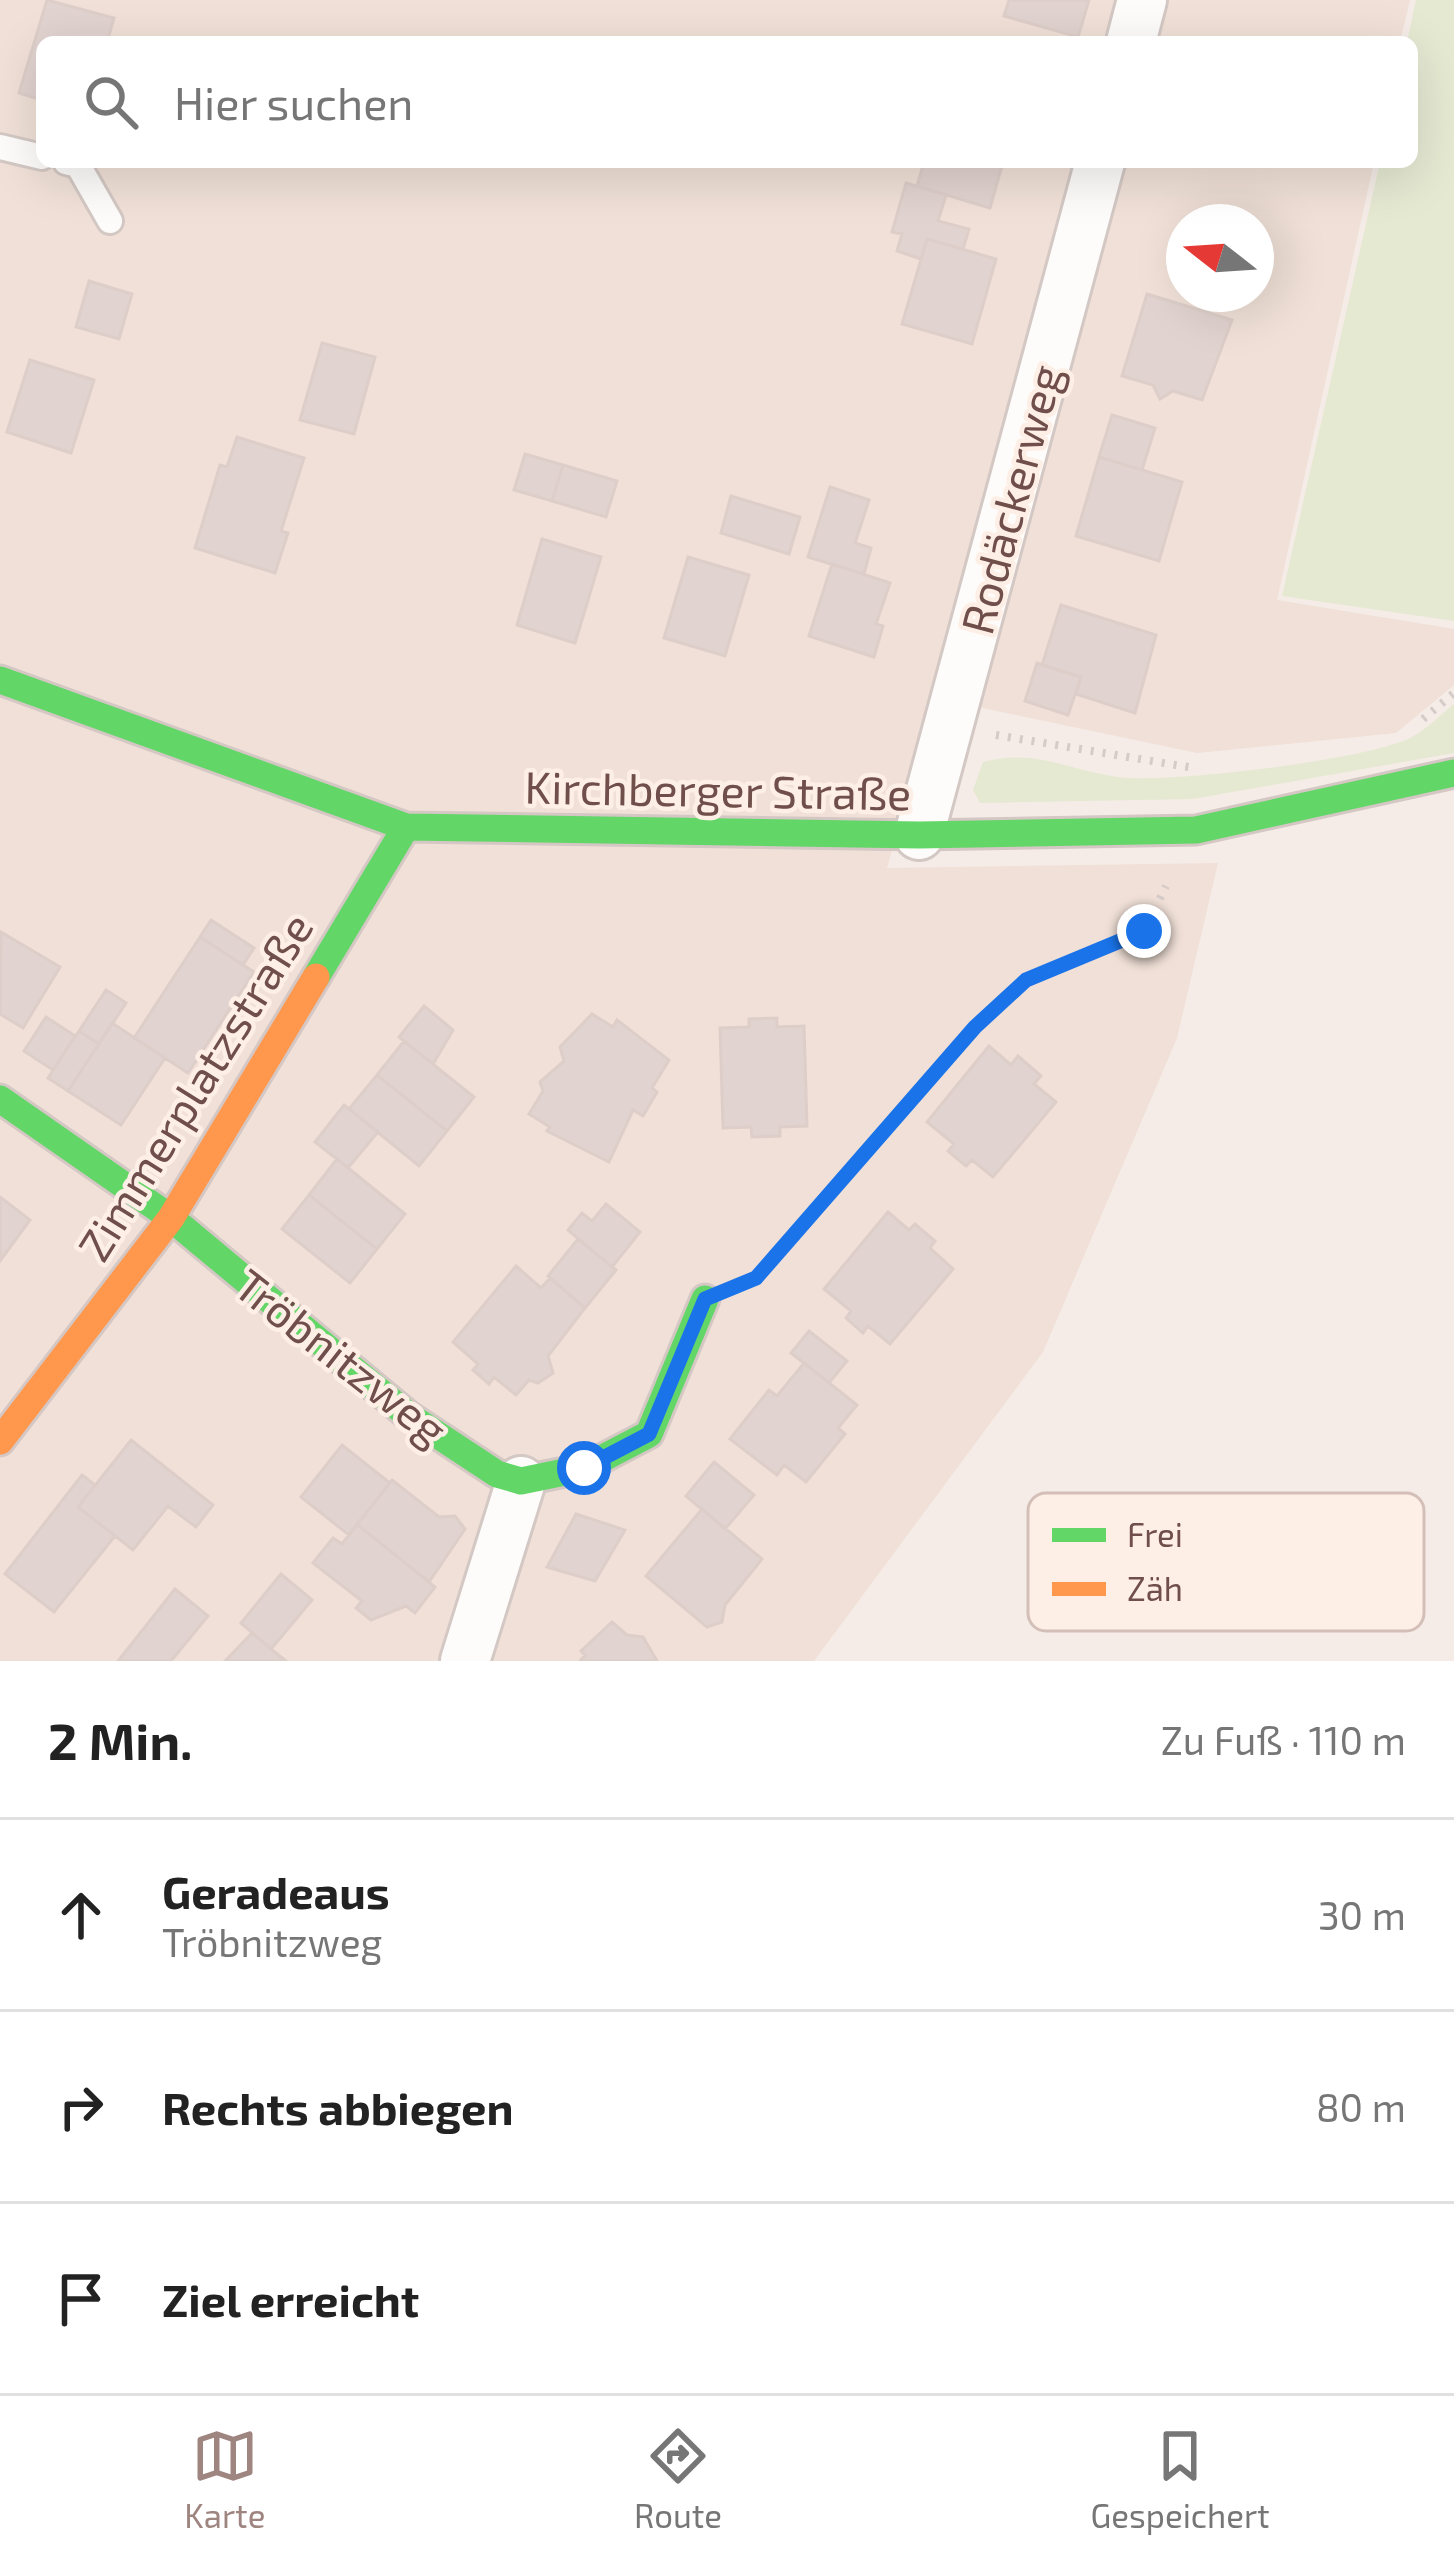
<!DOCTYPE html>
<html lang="de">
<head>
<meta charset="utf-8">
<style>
  body { margin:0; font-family:"Exo 2",sans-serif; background:#f2f2f2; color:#222 }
  .compass { position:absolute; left:1166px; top:204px; width:108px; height:108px; border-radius:50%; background:#fff; box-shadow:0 12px 48px #0002; rotate:287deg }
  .stop { position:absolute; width:36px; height:36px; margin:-27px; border:9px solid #1a73e8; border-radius:50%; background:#fff }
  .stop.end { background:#1a73e8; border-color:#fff; box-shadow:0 3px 12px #0008 }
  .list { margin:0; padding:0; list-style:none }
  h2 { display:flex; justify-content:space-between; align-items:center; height:156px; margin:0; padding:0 48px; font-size:51px }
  h2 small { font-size:39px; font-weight:400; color:#767676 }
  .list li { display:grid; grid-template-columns:78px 1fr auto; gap:36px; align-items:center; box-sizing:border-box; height:192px; padding:0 48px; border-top:3px solid #e0e0e0 }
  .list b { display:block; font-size:45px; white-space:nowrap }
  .list p { margin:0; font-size:39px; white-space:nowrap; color:#767676 }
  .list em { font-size:39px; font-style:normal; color:#767676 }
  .icon { flex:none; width:66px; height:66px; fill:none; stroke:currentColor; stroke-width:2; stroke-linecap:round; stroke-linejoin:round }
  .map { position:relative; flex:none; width:1454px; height:1661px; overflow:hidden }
  .search { position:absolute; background:#fff; box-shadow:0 12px 48px #0002; left:36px; right:36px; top:36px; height:132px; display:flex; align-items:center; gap:30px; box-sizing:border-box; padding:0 42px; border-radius:18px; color:#767676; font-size:45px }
  .sheet { height:732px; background:#fff }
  nav { display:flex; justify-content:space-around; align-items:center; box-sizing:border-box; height:168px; border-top:3px solid #e0e0e0; background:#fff; font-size:33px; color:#767676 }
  nav a { display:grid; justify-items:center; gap:6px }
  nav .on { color:#9f8580 }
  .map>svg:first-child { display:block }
  .residential { fill:#f0e0d7; fill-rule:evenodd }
  .green { fill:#e5e9d2 }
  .building { fill:#e1d3cf; stroke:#ddcec9; stroke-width:3 }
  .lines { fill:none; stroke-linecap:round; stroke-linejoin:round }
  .lane-casing { stroke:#d3c8c4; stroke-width:30 }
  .street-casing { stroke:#d3c8c4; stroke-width:54 }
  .fast-casing { stroke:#d4c7c4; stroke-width:33 }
  .slow-casing { stroke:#d4c7c4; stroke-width:33 }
  .path { stroke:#d5cbc9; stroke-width:8; stroke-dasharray:3 9; stroke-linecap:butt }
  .lane { stroke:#fefcfb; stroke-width:24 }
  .street { stroke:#fefcfb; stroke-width:48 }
  .fast { stroke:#63d668; stroke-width:27 }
  .slow { stroke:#ff974d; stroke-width:27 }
  .route { stroke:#1a73e8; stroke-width:15 }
  .labels { text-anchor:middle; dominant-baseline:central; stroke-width:9; stroke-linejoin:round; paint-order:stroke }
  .street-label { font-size:45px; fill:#704e49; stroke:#feefe6 }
  .key { fill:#feefe6; stroke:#d3bfb7; stroke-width:3 }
  .key-label { font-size:33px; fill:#704e49 }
</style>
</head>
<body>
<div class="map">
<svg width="1454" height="1661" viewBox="0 0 1454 1661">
  <rect width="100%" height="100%" fill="#f5ece7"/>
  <!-- residential -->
  <path class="residential" d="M0,0H1410L1400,42H42V162H1374L1277,600L1454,629V685L1396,733L1197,753L935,698L887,868L1218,863L1177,1038L1043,1352L814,1661H0ZM1184,222H1256V294H1184Z"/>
  <!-- green -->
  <path class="green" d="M1416,0H1454V621L1282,596L1380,162H1412V42H1407Z
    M1454,704V753L1193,799L980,803L973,790L983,762C1035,748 1068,770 1118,777C1168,784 1366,760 1410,738C1426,730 1440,715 1454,704Z"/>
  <!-- building -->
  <path class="building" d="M47,0L114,18L107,42H42V100L19,93Z
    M1009,0H1089L1078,37L1004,16Z
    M924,162H1003L990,208L917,186Z
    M906,183L946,195L938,221L969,229L963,249L927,239L921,259L897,251L902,234L892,232Z
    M927,239L996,259L972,344L902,324Z
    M89,281L132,294L119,339L76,327Z
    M1147,294L1232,320L1202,400L1173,391L1160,399L1153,385L1122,376Z
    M322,343L375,357L354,434L300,420Z
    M30,360L94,380L71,453L7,432Z
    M1112,415L1155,428L1142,470L1099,457Z
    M237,437L304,458L281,531L288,533L275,573L195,548L220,465L227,467Z
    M525,454L563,465L552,501L514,490Z
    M1099,457L1182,482L1159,561L1076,536Z
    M563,465L617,481L606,517L552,501Z
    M830,487L869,500L855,543L871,548L864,574L808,557Z
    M731,496L800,517L789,554L721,533Z
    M542,539L601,557L575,643L517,625Z
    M688,557L749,575L725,656L664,638Z
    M832,564L890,583L876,624L883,626L874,657L809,636Z
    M1061,605L1156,635L1135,713L1076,694L1081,677L1042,665Z
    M1037,663L1081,677L1068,715L1025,701Z
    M211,920L254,948L243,965L200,937Z
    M1,932L60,967L23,1028L0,1014Z
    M200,937L254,972L188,1073L134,1038Z
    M106,990L126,1003L99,1044L79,1031Z
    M424,1006L453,1030L433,1064L399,1037Z
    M592,1014L613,1027L617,1020L669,1060L652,1088L657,1092L643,1116L633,1110L609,1162L547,1131L550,1127L529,1114L543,1091L540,1082L564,1061L560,1047Z
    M46,1017L75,1036L53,1070L24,1051Z
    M777,1018V1027L804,1026L807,1126L780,1127V1136L752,1137L751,1127L723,1128L720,1028L749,1027V1019Z
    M112,1023L165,1058L121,1125L68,1091Z
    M79,1031L99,1044L68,1091L48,1078Z
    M404,1041L474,1097L447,1131L377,1075Z
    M989,1046L1011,1065L1018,1056L1041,1076L1034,1084L1056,1102L993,1177L972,1160L966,1166L948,1151L954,1144L927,1122Z
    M377,1075L447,1131L419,1166L349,1109Z
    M344,1105L378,1132L348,1168L315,1142Z
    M337,1159L405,1214L377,1249L309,1195Z
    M309,1195L377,1249L350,1283L282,1229Z
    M0,1197L30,1220L0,1261Z
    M606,1204L640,1232L612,1267L568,1230L582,1213L592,1221Z
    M888,1212L909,1230L915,1224L935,1241L930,1248L953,1269L890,1344L868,1326L863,1333L846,1318L851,1311L824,1289Z
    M578,1239L616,1270L585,1308L548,1276Z
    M516,1266L541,1288L550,1278L585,1308L548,1356L553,1373L538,1383L529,1380L516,1395L494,1377L489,1384L473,1370L478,1364L453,1342Z
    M809,1331L847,1361L829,1383L791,1353Z
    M804,1363L857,1405L838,1428L845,1434L806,1482L784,1465L777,1475L730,1439L769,1390L777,1396Z
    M131,1440L213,1505L196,1527L168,1506L133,1550L78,1507Z
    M342,1445L390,1483L349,1535L301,1497Z
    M714,1462L754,1495L725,1529L686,1496Z
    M82,1475L95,1485L78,1507L115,1536L54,1612L5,1574Z
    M392,1480L439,1517L455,1516L465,1529L429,1582L357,1524Z
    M702,1509L762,1559L725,1605L722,1622L707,1627L646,1576Z
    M576,1514L625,1530L595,1581L547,1567Z
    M357,1524L435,1587L415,1613L406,1606L371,1620L356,1608L362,1601L313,1563L333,1538L342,1544Z
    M281,1574L312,1600L271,1649L241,1623Z
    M175,1589L208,1616L171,1661H118Z
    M612,1622L627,1635L643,1637L657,1661H580L585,1655L581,1651Z
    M252,1633L271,1649L286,1661H225Z"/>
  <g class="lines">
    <defs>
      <path id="lane" d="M0,147L42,157
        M66,162L78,165L110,221"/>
      <path id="street" d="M1131,42L1142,0
        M919,835L1100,162
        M465,1661L521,1481"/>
      <path id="fast" d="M0,680L406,827L919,835L1196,830L1454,773
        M316,977L406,827
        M0,1099L171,1218L409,1416L497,1474L521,1481L584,1468L649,1434L705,1299"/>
      <path id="slow" d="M0,1441L171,1218L316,977"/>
    </defs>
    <!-- lane casing -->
    <use href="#lane" class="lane-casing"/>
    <!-- street casing -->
    <use href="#street" class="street-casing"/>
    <!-- fast casing -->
    <use href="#fast" class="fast-casing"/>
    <!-- slow casing -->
    <use href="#slow" class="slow-casing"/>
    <!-- path -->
    <path class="path" d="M1423,719L1454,693
      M996,735L1194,768
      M757,1276L975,1027L1026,980L1144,931L1166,886"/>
    <!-- lane -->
    <use href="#lane" class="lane"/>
    <!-- street -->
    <use href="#street" class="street"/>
    <!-- fast -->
    <use href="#fast" class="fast"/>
    <!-- slow -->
    <use href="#slow" class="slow"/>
  </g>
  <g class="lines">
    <!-- route -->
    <path class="route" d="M584,1468L649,1434L705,1299L756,1278L975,1027L1026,980L1144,931"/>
  </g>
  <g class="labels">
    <!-- street labels -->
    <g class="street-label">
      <text transform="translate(1010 499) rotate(-75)">Rodäckerweg</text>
      <text transform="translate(718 789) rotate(1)">Kirchberger Straße</text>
      <text transform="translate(194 1086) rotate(-58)">Zimmerplatzstraße</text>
      <text transform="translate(342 1356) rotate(38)">Tröbnitzweg</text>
    </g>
  </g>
  <!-- legend -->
  <rect x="1028" y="1493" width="396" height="138" rx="18" class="key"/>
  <rect x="1052" y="1528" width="54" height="14" fill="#63d668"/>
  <rect x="1052" y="1582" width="54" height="14" fill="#ff974d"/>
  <g class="key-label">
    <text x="1127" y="1547">Frei</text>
    <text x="1127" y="1601">Zäh</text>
  </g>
</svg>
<svg class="compass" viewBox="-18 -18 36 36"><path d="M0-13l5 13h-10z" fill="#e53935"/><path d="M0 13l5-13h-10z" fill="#767676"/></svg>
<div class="stop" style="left:584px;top:1468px"></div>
<div class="stop end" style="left:1144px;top:931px"></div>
<div class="search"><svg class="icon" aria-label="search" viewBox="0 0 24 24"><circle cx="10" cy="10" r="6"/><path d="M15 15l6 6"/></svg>Hier suchen</div>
</div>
<section class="sheet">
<h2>2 Min.<small>Zu Fuß · 110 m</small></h2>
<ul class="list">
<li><svg class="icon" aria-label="ahead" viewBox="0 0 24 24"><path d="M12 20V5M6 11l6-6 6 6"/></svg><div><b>Geradeaus</b><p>Tröbnitzweg</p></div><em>30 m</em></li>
<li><svg class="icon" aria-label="right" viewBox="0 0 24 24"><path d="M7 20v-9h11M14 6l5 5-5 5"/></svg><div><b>Rechts abbiegen</b></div><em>80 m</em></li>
<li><svg class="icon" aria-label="arrive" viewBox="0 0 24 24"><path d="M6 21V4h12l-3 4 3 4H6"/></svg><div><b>Ziel erreicht</b></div></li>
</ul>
</section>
<nav>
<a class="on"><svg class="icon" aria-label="map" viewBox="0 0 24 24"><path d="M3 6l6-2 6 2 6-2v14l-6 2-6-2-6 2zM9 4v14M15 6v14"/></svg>Karte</a>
<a><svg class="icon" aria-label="directions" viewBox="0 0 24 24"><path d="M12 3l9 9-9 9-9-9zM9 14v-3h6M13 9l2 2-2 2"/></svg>Route</a>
<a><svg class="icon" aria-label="saved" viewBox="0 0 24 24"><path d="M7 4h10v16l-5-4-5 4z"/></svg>Gespeichert</a>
</nav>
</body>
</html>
